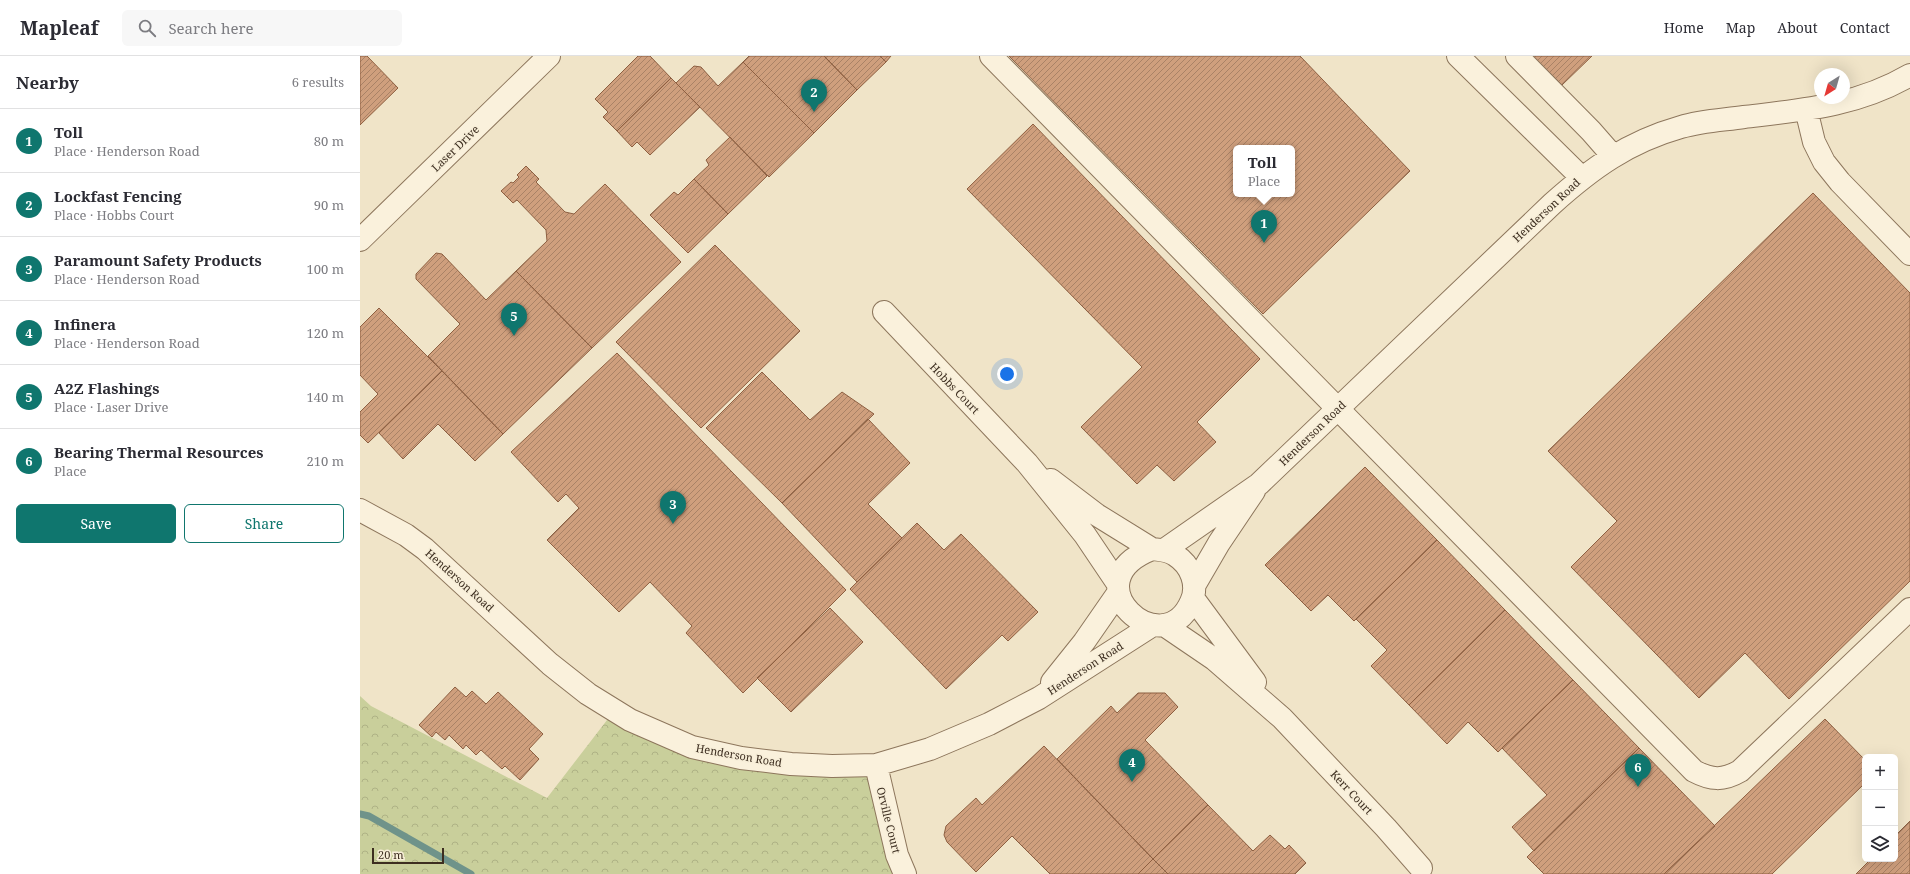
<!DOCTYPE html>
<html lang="en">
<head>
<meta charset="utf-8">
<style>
  body { margin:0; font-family:"Noto Serif",serif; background:#f7f7f7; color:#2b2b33 }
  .controls { position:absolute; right:12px; bottom:12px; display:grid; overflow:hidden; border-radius:6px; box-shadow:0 4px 16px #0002 }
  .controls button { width:36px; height:36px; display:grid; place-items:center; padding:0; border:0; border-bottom:1px solid #e1e1e2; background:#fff; color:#2b2b33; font:20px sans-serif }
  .compass { position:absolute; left:1454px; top:12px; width:36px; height:36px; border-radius:50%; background:#fff; box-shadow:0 4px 16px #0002; rotate:217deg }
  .scale { position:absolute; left:12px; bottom:10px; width:72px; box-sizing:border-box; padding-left:4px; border:2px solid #3d2e20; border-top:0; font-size:11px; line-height:14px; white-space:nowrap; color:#3d2e20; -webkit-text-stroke:3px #f7eed8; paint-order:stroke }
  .you { position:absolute; left:647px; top:318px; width:14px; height:14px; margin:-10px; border:3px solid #fff; border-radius:50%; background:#1a73e8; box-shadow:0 0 0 6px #1a73e833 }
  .badge { display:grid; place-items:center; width:26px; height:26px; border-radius:50%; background:#0f766e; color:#fff; font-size:13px; font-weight:700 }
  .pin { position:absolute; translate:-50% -33px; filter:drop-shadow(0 1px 2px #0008) }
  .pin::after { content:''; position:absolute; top:21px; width:14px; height:12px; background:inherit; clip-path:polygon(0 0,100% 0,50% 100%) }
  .popup { position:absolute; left:873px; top:89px; width:62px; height:52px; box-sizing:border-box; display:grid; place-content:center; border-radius:6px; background:#fff; filter:drop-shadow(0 1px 3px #0005); font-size:13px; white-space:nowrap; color:#7c7c81 }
  .popup b { font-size:15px; color:#2b2b33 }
  .popup::after { content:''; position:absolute; left:50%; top:100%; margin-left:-8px; border:8px solid transparent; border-top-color:#fff }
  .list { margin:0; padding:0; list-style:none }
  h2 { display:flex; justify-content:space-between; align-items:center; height:52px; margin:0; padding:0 16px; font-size:17px }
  h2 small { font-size:13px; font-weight:400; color:#7c7c81 }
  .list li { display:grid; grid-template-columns:26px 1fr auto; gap:12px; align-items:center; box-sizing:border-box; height:64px; padding:0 16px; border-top:1px solid #e1e1e2 }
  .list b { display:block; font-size:15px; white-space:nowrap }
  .list p { margin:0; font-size:13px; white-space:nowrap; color:#7c7c81 }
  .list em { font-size:13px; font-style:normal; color:#7c7c81 }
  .actions { display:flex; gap:8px; padding:12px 16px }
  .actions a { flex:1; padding:9px 0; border:1px solid #0f766e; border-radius:6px; text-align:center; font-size:14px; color:#0f766e }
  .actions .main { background:#0f766e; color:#fff }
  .icon { flex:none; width:22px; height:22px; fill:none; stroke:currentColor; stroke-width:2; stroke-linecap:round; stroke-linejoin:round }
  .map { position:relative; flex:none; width:1550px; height:818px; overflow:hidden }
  header { display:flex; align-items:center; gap:24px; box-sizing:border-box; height:56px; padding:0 20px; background:#fff; border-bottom:1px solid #e1e1e2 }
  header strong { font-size:19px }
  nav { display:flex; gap:22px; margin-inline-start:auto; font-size:14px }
  .search { width:280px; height:36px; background:#f7f7f7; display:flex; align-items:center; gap:10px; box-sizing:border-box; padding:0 14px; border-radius:6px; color:#7c7c81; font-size:15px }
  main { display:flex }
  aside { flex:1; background:#fff }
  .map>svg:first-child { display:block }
  .forest { fill:url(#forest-crowns) }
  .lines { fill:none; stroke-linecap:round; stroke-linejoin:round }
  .stream { stroke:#6f938a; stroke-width:7 }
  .building { fill:url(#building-hatch); stroke:#8d5f41; fill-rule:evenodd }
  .minor-casing { stroke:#8d765c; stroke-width:24 }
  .minor { stroke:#faf1dc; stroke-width:22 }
  .labels { text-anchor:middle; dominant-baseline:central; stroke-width:3; stroke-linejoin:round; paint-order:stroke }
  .street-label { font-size:11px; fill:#3d2e20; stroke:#f7eed8 }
</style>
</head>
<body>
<header>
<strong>Mapleaf</strong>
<div class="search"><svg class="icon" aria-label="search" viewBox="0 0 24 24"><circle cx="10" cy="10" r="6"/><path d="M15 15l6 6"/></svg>Search here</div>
<nav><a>Home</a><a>Map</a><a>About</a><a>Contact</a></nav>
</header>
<main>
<aside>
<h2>Nearby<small>6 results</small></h2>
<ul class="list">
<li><span class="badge">1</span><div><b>Toll</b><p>Place · Henderson Road</p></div><em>80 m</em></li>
<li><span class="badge">2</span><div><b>Lockfast Fencing</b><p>Place · Hobbs Court</p></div><em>90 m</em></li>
<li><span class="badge">3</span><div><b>Paramount Safety Products</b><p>Place · Henderson Road</p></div><em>100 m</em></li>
<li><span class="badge">4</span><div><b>Infinera</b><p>Place · Henderson Road</p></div><em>120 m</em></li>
<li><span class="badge">5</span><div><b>A2Z Flashings</b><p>Place · Laser Drive</p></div><em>140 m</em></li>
<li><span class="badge">6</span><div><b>Bearing Thermal Resources</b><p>Place</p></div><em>210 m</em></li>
</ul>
<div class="actions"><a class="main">Save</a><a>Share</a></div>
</aside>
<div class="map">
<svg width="1550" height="818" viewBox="0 0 1550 818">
  <defs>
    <pattern id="forest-crowns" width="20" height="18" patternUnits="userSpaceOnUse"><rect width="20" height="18" fill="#c9cf9b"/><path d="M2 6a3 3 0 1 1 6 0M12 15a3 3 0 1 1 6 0" fill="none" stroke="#aeb285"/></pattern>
    <pattern id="building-hatch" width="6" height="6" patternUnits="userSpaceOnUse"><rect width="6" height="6" fill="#cf9f7d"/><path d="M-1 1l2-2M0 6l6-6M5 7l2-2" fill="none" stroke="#a98266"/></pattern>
  </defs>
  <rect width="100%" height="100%" fill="#f0e4c8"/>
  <!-- forest -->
  <path class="forest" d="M0,640L11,650L187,742L254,655L332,691L516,709L545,818H0Z"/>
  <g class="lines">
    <!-- stream -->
    <path class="stream" d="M0,758L9,760L111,818"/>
  </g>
  <!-- building -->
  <path class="building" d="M0,0H7L38,32L0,69Z
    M278,0H290L311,22L257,75L243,61L248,56L235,43Z
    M389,0H464L497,34L454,77L383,6Z
    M464,0H520L526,6L497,34Z
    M520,0H531L526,6Z
    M649,0H940L1050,115L903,258ZM876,92H932V138H876Z
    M1173,0H1232L1202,29Z
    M383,6L454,77L409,121L316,27L334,10L341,11L358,30Z
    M311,22L340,51L290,99L277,86L272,91L257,75Z
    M673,68L900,303L837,366L856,386L814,425L797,409L777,428L721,371L782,311L607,133Z
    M370,81L407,120L368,158L334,123L349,109L346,104Z
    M166,110L179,123L176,126L205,156L214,158L245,128L321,206L232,292L156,215L187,185L186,174L157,144L153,147L141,135L151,126L153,127L159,121L157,119Z
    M334,123L368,158L328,197L290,159L314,136L318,139Z
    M1453,137L1550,237V525L1429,643L1385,597L1339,642L1211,511L1257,465L1188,395Z
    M355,189L440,275L341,372L256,286Z
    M76,197L82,198L126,244L156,215L232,292L143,378L68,300L100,268L56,223V218Z
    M19,252L82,315L8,387L0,379V356L18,338L0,319V271Z
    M257,297L486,534L383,637L326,577L332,570L290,526L259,556L187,484L219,452L206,438L198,446L151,396Z
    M82,315L143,378L115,405L78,368L43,403L19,377Z
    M402,316L450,364L482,336L514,358L422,447L346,372Z
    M508,363L550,407L508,448L542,482L497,526L422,447Z
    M1005,411L1077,484L994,565L968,539L951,555L905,509Z
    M557,467L584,494L601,478L678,556L648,585L642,579L586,633L490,533Z
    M1077,484L1145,554L1049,649L1011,610L1027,594L996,563Z
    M470,552L503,586L431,656L397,622Z
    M1145,554L1213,624L1138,696L1108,666L1087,688L1049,649Z
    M1213,624L1279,692L1174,795L1152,771L1187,739L1142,692Z
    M95,631L106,641L112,635L126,648L138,636L183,678L169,693L179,703L160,724L145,710L142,713L121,694L116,699L106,689L103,693L89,679L85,684L76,676L72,681L59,669Z
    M778,637H805L818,651L785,684L848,749L793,803L697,703L751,650L757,657Z
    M1465,663L1505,704V727L1412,818H1304Z
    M684,690L793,803L778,818H690L652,780L616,816L587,786L584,779L586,770L616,742L622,749Z
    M1279,692L1355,770L1304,818H1184L1167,801Z
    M848,749L893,795L910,779L925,793L929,789L946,807L935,818H808L793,803Z
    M1550,765V818H1496L1511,803H1535V780Z
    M793,803L808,818H778Z"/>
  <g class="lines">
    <defs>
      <path id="minor" d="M631,0L1334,715C1351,724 1363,725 1380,715L1550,553
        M1098,0L1221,121
        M1157,0L1231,75L1252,99
        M1446,53L1454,86L1464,106L1480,126L1550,198
        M0,184L189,0
        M524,256L667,407L725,479L758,528
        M691,424L737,459L792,493
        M0,454L46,479L65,493L190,608L228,638L270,664L332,691L381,702L431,708L472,710L516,709L570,693L629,668L679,642L793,569
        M792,493C800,494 808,494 815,499C831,509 839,529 831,546C803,610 708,526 792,493Z
        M804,494L899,428L1192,148C1232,112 1268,86 1321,71C1341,65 1363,64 1384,61C1443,54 1497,50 1550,19
        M834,530L859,487L894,435
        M833,542L895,626
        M804,569L854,603L922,662L1026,772L1061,812
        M692,626L724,586L758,537
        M516,709L537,799L545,818"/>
    </defs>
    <!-- minor casing -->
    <use href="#minor" class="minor-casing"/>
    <!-- minor -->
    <use href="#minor" class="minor"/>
  </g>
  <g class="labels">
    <!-- street labels -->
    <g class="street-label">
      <text transform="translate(95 92) rotate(-44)">Laser Drive</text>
      <text transform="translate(1186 154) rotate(-43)">Henderson Road</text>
      <text transform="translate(595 332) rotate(46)">Hobbs Court</text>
      <text transform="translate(952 377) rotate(-44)">Henderson Road</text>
      <text transform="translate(100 524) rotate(42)">Henderson Road</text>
      <text transform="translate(725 612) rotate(-33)">Henderson Road</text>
      <text transform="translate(379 699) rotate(10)">Henderson Road</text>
      <text transform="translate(992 736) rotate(47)">Kerr Court</text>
      <text transform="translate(529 764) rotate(76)">Orville Court</text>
    </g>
  </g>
</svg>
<div class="controls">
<button>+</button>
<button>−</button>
<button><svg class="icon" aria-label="layers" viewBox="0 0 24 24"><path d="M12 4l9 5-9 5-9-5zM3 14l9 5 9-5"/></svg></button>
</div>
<svg class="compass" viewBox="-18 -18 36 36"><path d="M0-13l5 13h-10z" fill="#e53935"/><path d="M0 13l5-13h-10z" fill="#7c7c81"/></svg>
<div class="scale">20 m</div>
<div class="you"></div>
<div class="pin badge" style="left:904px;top:187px">1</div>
<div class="popup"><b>Toll</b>Place</div>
<div class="pin badge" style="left:454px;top:56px">2</div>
<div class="pin badge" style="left:313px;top:468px">3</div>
<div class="pin badge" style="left:772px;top:726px">4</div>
<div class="pin badge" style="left:154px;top:280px">5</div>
<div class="pin badge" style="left:1278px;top:731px">6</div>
</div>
</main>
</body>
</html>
